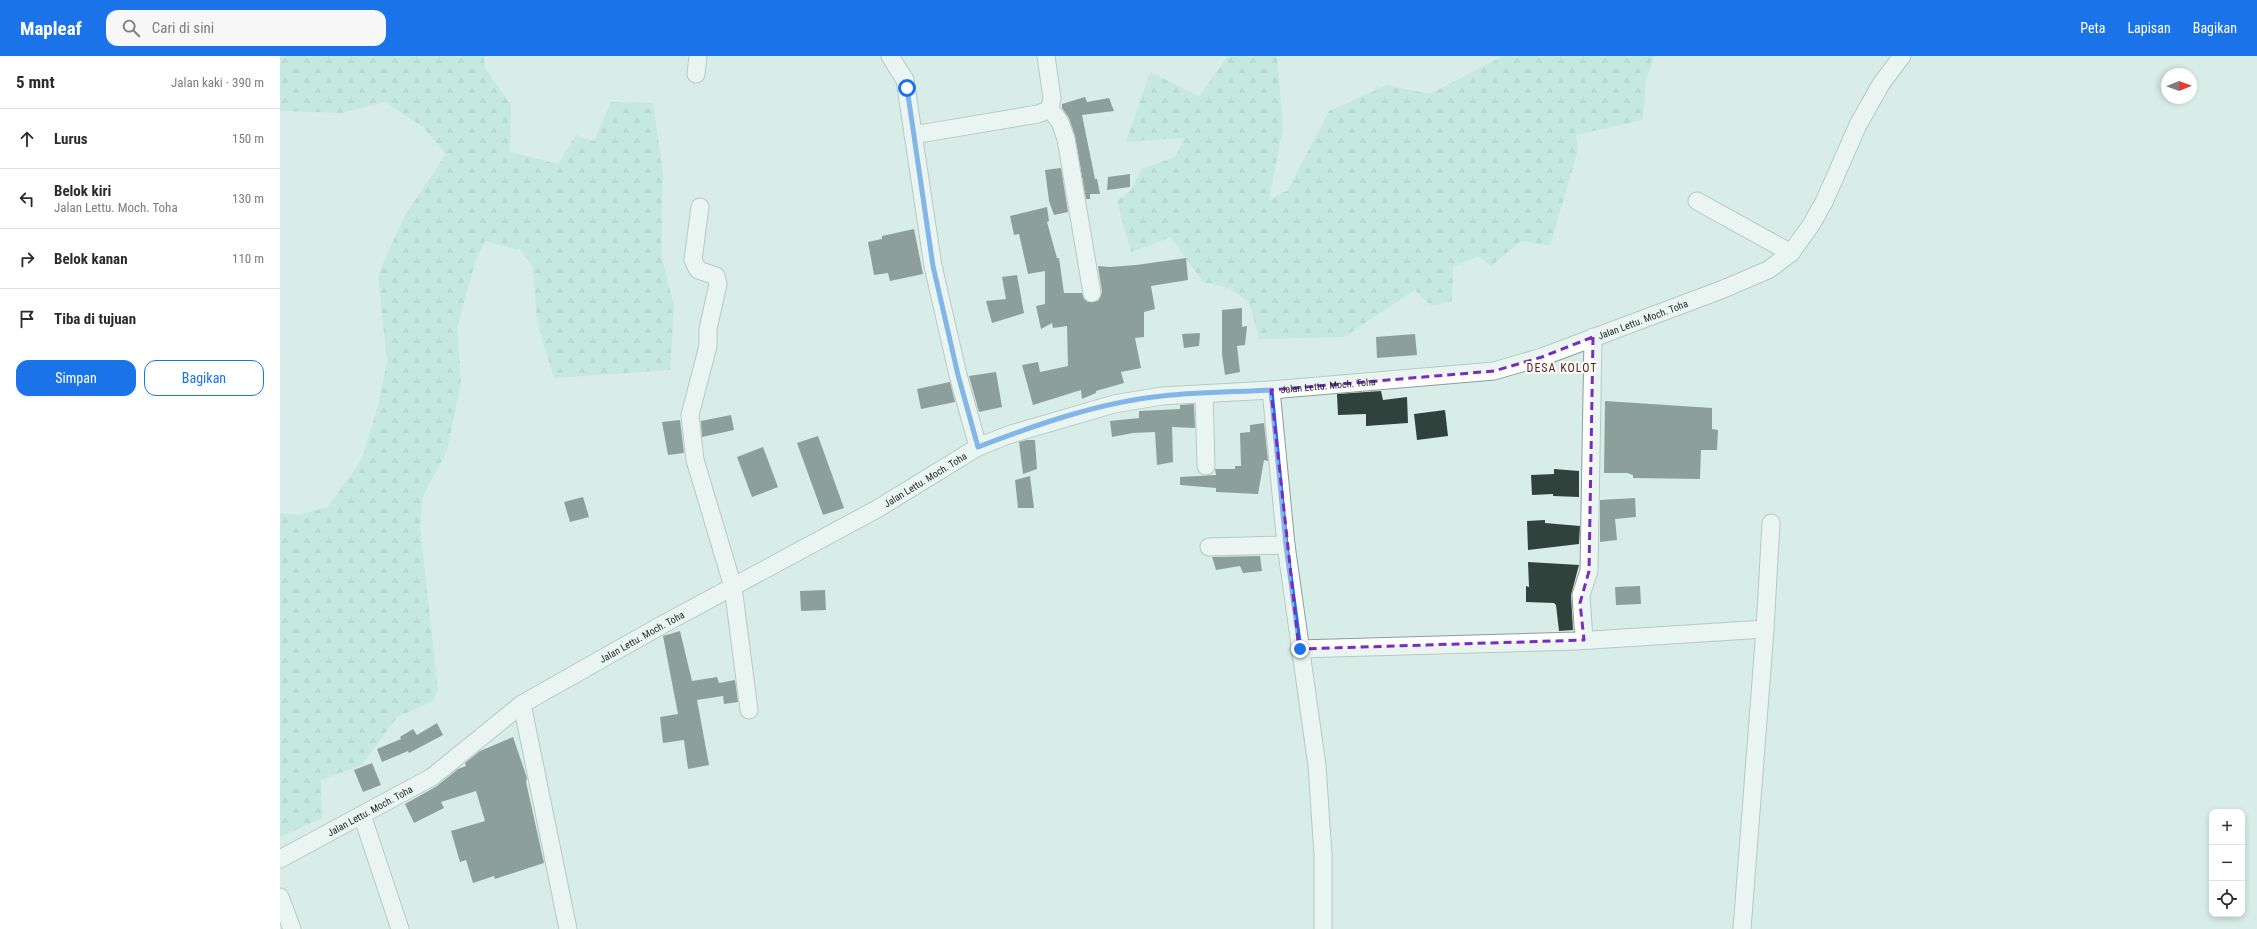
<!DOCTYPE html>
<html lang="id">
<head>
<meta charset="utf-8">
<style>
  body { margin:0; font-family:"Roboto Condensed",sans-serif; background:#f7f7f7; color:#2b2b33 }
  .controls { position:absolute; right:12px; bottom:12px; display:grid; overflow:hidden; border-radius:8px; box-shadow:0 2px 6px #0003 }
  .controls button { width:36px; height:36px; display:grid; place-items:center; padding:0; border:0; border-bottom:1px solid #e1e1e2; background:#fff; color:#2b2b33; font:20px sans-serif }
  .compass { position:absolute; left:1881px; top:12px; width:36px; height:36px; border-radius:50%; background:#fff; box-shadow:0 2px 6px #0003; rotate:89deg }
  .stop { position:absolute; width:12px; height:12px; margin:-9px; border:3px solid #1a73e8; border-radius:50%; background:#fff }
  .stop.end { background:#1a73e8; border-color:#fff; box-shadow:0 1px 4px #0008 }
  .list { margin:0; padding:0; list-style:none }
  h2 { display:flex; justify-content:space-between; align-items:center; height:52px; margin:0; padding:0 16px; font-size:17px }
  h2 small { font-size:13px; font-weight:400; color:#7c7c81 }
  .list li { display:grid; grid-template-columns:26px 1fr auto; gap:12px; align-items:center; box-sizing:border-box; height:60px; padding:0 16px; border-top:1px solid #e1e1e2 }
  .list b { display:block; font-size:15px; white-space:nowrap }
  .list p { margin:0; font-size:13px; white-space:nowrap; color:#7c7c81 }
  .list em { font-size:13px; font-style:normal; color:#7c7c81 }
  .actions { display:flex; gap:8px; padding:12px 16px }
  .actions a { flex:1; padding:9px 0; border:1px solid #1a73e8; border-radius:12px; text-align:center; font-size:14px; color:#1a73e8 }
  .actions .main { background:#1a73e8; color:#fff }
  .icon { flex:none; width:22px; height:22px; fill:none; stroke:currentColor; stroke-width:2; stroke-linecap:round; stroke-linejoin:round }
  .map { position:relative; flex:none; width:1977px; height:873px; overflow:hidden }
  header { display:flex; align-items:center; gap:24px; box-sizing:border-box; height:56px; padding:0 20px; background:#1a73e8; color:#fff }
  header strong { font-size:19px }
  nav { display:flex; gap:22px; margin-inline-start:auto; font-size:14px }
  .search { width:280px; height:36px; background:#f7f7f7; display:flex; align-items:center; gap:10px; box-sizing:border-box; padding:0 14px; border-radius:12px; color:#7c7c81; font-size:15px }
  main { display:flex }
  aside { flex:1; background:#fff }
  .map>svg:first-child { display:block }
  .forest { fill:url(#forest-firs) }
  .building { fill:#31423d }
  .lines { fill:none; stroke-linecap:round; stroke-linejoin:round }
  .street-casing { stroke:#8b9f99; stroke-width:19 }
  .street { stroke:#fff; stroke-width:17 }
  .route { stroke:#1a73e8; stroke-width:5 }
  .marked { fill:none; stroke:#7b2cbf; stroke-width:3; stroke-dasharray:8 5; stroke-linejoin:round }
  .labels { text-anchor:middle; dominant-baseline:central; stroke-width:4; stroke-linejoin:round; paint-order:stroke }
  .street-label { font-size:10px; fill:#1d2522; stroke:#fff }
  .quarter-label { font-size:12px; letter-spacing:1px; fill:#65201e; stroke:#fff }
</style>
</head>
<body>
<header>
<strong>Mapleaf</strong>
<div class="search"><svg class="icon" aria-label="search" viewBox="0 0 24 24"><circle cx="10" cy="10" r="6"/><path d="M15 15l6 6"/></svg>Cari di sini</div>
<nav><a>Peta</a><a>Lapisan</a><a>Bagikan</a></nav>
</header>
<main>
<aside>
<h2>5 mnt<small>Jalan kaki · 390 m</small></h2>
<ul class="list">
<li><svg class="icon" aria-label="ahead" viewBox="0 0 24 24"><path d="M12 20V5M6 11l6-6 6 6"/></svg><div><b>Lurus</b></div><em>150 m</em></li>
<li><svg class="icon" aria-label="left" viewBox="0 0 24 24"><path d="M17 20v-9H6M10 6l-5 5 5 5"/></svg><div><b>Belok kiri</b><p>Jalan Lettu. Moch. Toha</p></div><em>130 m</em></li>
<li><svg class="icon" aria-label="right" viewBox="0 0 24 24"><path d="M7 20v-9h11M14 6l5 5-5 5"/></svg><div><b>Belok kanan</b></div><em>110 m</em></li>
<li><svg class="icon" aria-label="arrive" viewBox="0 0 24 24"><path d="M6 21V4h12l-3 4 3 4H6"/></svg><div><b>Tiba di tujuan</b></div></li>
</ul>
<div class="actions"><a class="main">Simpan</a><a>Bagikan</a></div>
</aside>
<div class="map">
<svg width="1977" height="873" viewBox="0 0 1977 873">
  <defs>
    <pattern id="forest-firs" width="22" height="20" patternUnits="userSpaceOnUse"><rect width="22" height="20" fill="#ade3d4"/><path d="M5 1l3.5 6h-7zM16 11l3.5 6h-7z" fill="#94c3b6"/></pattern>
  </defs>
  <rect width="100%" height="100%" fill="#d8ede7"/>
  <!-- forest -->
  <path class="forest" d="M0,0H204L205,12L231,49L230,96L278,108L296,79L314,85L331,46L373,47L383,117L381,198L394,250L390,314L274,322L257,266L253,210L240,194L205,185L195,206L177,272L181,325L167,395L143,440L140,471L158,634L153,645L117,661L82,709L41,724L42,762L0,781V457L18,459L48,451L82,403L97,353L107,306L98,219L124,161L166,98L143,71L105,46L62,57L0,55Z
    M948,0H997L1003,71L989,144L1008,134L1049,55L1107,29L1150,38L1223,0H1374L1366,24L1363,64L1296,79L1298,94L1270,190L1241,185L1211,210L1198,200L1173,211L1172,245L1151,250L1135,234L1064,281L979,283L969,246L949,232L923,226L891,181L851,196L837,145L851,134L862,113L895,101L904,82L846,86L870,16L919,40Z"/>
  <!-- building -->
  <path class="building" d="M805,41L807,46L829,42L834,55L802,59L815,123H817L820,138H810V143H806L795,80L789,62L782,52V48Z
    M781,112L788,156L774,159L769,145L765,114Z
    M850,118V131L827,134L828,121Z
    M767,151L769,165L767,166L777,202H779L784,237H802L804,243L808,246L818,245L822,236L818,210L830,211L856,209L906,202L908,224L871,230L875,253L864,256V281L855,282L861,312L841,316L844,327L816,335V337L802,343L801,334L753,349L742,309L758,306L760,316L788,310L787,270L773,272L772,267L761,273L756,250L765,248V215L748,218L739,178L734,179L730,160Z
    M634,173L643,218L610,225L608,217L594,219L588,186L602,183V180Z
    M737,219L744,257L712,267L706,245L726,243L722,221Z
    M962,252V271L967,270L965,289L957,290L960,316L945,319L942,298V254Z
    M920,277L919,290L904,292L902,278Z
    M1135,278L1137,299L1097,302L1096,281Z
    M716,316L722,351L699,356L689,320Z
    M670,326L675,346L641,353L637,333Z
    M1101,335L1103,344L1127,341L1128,367L1086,370V358L1058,359L1057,338Z
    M1325,345L1432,352V373L1438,374L1437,394H1421L1420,423L1353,422V419L1347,417H1324Z
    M914,348L915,372L892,371L893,406L877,409L875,376L853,377L832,381L830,365L859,362V355L900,353V349Z
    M1165,354L1168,380L1137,384L1134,358Z
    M451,359L454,374L422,381L421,365Z
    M400,364L404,397L388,399L382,366Z
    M984,367L988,405L984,404L978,438L936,436V432L900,429V421L936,419L935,413H955V410H961L960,377L970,376V369Z
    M538,380L564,452L543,459L517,387Z
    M747,384H755L757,413L743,418L739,386Z
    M483,391L498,431L472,441L457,401Z
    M1274,413L1299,415V441L1273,440V438L1252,439L1251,419L1274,418Z
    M750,420L754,452H738L735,424Z
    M303,441L309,461L290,466L284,446Z
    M1355,442L1356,461L1335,463L1337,484L1320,486V444Z
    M1265,464V467L1300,470L1299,488L1248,494L1247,465Z
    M980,500L982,515L963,517L960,510L936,514L932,501Z
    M1248,506L1299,509L1291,539L1293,574L1279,575L1276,549L1274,547L1246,546V530L1249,531Z
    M1360,530L1361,548L1336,549L1335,531Z
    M545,534L546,554L521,555L520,535Z
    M400,575L412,625L437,621L439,627L455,624L458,646L444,648L443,640L417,644L429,709L408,713L404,684L383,687L380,661L398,658L383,580Z
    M157,667L163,679L129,697L128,695L102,706L97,693L121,683L120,681L133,673L137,679Z
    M233,681L247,722L246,726L264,807L215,823L214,820L193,827L186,804L180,806L171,775L205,765L196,735L161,746L164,752L134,767L125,748L157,730L178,713L186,710L185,707L200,695Z
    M92,707L101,729L83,736L74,714Z"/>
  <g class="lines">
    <defs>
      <g id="street">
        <path d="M610,0L625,24L653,210L678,319L698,391"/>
        <path d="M416,18L418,0"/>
        <path d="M770,53L780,66L786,83L812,237"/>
        <path d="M633,79L758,58L770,53L772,42L766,0"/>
        <path d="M1417,145L1511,197"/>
        <path d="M420,151L413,204L418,214L436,220L438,228L428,273V290L410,359L415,404L453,531L469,654"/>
        <path d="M991,334L1006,489L1037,710L1043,799V873"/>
        <path d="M924,338L926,410"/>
        <path d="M929,491L1006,489"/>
        <path d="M1304,584L1301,539L1309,515L1313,281"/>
        <path d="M1019,593L1296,585L1485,573L1491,467"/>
        <path d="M242,648L288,873"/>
        <path d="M82,759L120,873"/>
        <path id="s1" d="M0,803L152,721L242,648L380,570L597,453L698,391L728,379L834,348L882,340L991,334L1214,315L1262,301L1441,234L1488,214L1511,197L1531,169L1544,146L1578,69L1601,28L1622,0"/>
        <path d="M0,841L12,873"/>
        <path d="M1462,873L1485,573"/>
      </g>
    </defs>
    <!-- street casing -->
    <use href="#street" class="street-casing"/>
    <!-- street -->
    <use href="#street" class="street"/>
  </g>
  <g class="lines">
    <!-- route -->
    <path class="route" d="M627,32L653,210L678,319L698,391C755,369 821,346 882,340C918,336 955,336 991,334L1006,489L1020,593"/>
  </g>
  <!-- marked area -->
  <path d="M0 0H1977V873H0ZM1313,281L1309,515L1300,547L1304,584L1019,593L991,334L1214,315L1262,301Z" fill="#d8ede7" fill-opacity=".55" fill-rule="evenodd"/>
  <path class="marked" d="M1313,281L1309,515L1300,547L1304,584L1019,593L991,334L1214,315L1262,301Z"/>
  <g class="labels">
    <!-- street labels -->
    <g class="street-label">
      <text stroke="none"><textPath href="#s1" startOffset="1494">Jalan Lettu. Moch. Toha</textPath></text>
      <text stroke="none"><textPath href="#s1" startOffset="1170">Jalan Lettu. Moch. Toha</textPath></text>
      <text stroke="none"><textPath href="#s1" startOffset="750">Jalan Lettu. Moch. Toha</textPath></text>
      <text stroke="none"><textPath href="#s1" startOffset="426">Jalan Lettu. Moch. Toha</textPath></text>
      <text stroke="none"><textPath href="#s1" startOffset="102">Jalan Lettu. Moch. Toha</textPath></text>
    </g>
    <!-- quarter labels -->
    <g class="quarter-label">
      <text x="1282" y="312">DESA KOLOT</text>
    </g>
  </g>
</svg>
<div class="controls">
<button>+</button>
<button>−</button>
<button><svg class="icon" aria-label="locate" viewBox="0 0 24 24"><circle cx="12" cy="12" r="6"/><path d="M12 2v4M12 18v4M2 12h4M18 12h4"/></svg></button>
</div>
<svg class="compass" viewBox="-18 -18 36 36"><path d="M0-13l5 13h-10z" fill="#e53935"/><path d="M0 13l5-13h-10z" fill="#7c7c81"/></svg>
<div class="stop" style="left:627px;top:32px"></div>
<div class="stop end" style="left:1020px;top:593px"></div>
</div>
</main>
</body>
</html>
